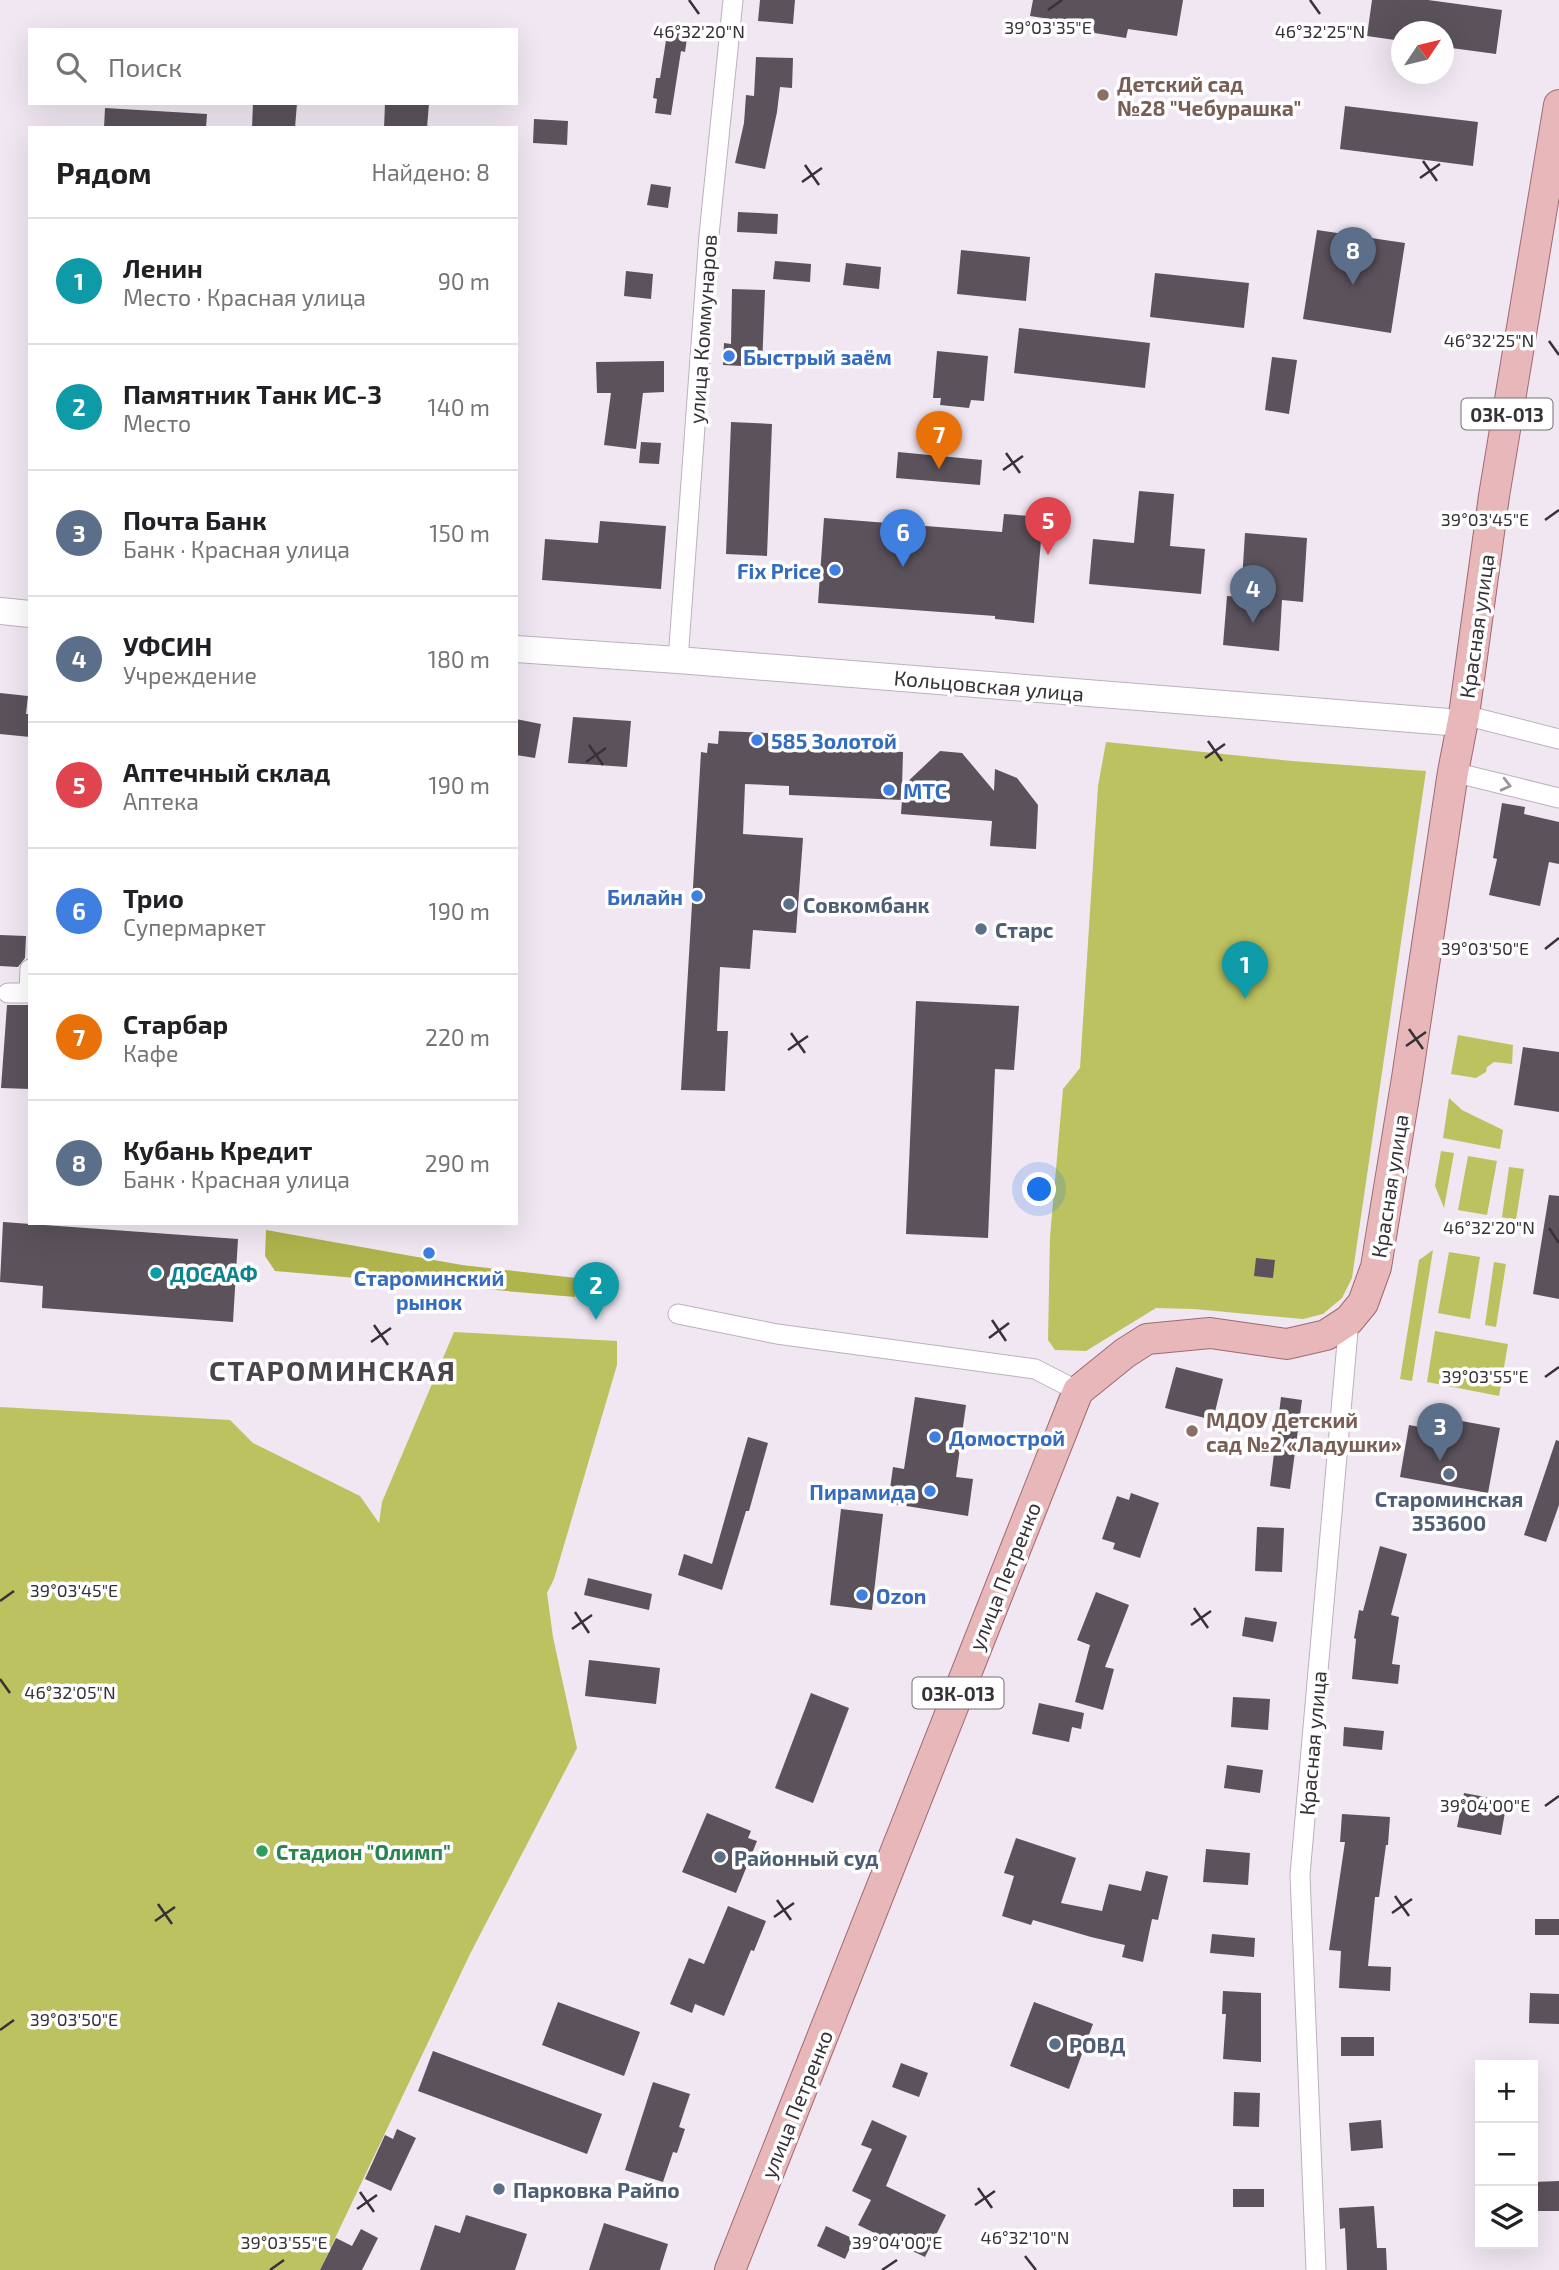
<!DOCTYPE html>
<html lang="ru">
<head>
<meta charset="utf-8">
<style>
  body { margin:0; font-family:"Exo 2",sans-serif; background:#f6f6f6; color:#202124 }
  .controls { position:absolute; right:21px; bottom:21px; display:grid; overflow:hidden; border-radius:0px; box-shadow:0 7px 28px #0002 }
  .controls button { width:63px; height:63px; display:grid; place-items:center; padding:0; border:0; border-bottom:2px solid #e0e0e0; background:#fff; color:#202124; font:35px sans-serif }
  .compass { position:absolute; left:1391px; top:21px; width:63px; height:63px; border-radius:50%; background:#fff; box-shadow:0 7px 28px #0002; rotate:55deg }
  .you { position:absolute; left:1040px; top:1190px; width:24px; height:24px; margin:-18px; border:5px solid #fff; border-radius:50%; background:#1a73e8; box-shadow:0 0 0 10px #1a73e833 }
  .badge { display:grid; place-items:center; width:46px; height:46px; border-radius:50%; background:#7c3aed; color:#fff; font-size:23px; font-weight:700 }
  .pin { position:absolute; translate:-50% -58px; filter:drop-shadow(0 2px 4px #0008) }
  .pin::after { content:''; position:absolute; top:37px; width:24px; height:21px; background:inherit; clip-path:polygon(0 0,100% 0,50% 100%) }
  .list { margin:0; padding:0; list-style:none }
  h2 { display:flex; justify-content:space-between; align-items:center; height:91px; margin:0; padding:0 28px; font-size:30px }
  h2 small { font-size:23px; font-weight:400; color:#757577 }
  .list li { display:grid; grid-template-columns:46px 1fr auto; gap:21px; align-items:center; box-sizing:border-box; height:126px; padding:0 28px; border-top:2px solid #e0e0e0 }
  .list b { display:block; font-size:26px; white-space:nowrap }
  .list p { margin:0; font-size:23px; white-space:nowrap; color:#757577 }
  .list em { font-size:23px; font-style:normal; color:#757577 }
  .icon { flex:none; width:38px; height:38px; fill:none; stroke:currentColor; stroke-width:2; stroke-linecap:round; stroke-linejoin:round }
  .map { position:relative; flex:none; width:1559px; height:2270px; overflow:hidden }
  .search { position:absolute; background:#fff; box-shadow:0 7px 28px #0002; left:28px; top:28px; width:490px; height:77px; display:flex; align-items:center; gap:18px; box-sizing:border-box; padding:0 24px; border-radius:0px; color:#757577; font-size:26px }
  .panel { position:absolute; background:#fff; box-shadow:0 7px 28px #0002; left:28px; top:126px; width:490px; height:1099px; border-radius:0px }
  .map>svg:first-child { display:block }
  .green { fill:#bcc260 }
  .forest { fill:#afb44d }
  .building { fill:#5b525c }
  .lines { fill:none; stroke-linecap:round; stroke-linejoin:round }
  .street-casing { stroke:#bbb1bc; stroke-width:21 }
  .secondary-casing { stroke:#bbb1bc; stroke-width:28 }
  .primary-casing { stroke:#a0696e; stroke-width:32 }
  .street { stroke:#fff; stroke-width:19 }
  .secondary { stroke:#fff; stroke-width:26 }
  .primary { stroke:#e8b7b9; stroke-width:30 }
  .oneway { stroke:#9a989b }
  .ticks { fill:none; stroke:#363237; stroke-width:2.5 }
  .education-dot { fill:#8d6e63; stroke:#fff; stroke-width:2.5 }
  .shop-dot { fill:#3f7fe0; stroke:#fff; stroke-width:2.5 }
  .service-dot { fill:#5c6f8a; stroke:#fff; stroke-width:2.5 }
  .culture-dot { fill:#0f9aa8; stroke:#fff; stroke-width:2.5 }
  .leisure-dot { fill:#2e9e5b; stroke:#fff; stroke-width:2.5 }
  .labels { text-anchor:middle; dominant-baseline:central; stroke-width:7; stroke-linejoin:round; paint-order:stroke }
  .shield { fill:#fff; stroke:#727073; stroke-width:2 }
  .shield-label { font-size:19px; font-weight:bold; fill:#363237 }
  .education-label { font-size:21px; font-weight:bold; fill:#785e54; stroke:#fff; text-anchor:start }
  .street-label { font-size:21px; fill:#363237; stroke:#fff }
  .shop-label { font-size:21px; font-weight:bold; fill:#366cbe; stroke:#fff; text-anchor:start }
  .service-label { font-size:21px; font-weight:bold; fill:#4e5e75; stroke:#fff; text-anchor:start }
  .culture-label { font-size:21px; font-weight:bold; fill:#0d838f; stroke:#fff; text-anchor:start }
  .leisure-label { font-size:21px; font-weight:bold; fill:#27864d; stroke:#fff; text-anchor:start }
  .district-label { font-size:28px; font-weight:bold; letter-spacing:2px; fill:#4c444d; stroke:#fff }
  .ticks-label { font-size:18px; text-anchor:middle; fill:#363237; stroke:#fff; stroke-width:7; stroke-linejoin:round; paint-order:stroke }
</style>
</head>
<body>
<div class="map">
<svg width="1559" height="2270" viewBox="0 0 1559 2270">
  <rect width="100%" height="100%" fill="#f0e7f2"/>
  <!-- green -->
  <path class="green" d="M1106,742L1292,761L1426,771L1352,1278L1342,1298L1323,1314L1303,1319L1194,1309L1156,1308L1086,1351L1055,1350L1048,1340L1050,1237L1063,1089L1080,1068L1098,786Z
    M1458,1035L1513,1045L1512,1064L1494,1062L1487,1067L1486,1072L1476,1078L1451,1074Z
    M1449,1098L1462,1110L1503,1130L1500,1149L1443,1138Z
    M1441,1151L1454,1153L1444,1208L1435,1186Z
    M1468,1156L1497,1161L1487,1215L1458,1210Z
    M1509,1167L1524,1169L1516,1220L1502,1217Z
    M1433,1250L1412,1381L1400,1379L1419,1260Z
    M1449,1252L1480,1257L1470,1319L1438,1313Z
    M1494,1262L1506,1264L1496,1327L1485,1325Z
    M1435,1331L1508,1344L1499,1396L1427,1382Z
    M454,1332L617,1341V1365L554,1579L547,1593L553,1637L577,1748L470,1954L320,2270H0V1407L230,1420L253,1443L360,1496L379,1523L382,1502Z"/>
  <!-- forest -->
  <path class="forest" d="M266,1230L462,1265L576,1278L575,1297L275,1271L265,1256Z"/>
  <!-- building -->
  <path class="building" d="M760,0H795L793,24L758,21Z
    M1033,0H1183L1177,36L1128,29L1126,38L1082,31L1083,24L1030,16Z
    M1372,0H1428L1502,10L1496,54L1444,47V32H1402V41L1367,36Z
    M668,28L688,31L685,52L681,51L671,115L655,113L657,99L653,98L656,78H660Z
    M756,57L793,58L792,88L780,87L777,112L765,169L735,163L744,123L746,95L754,96Z
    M253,103H297L295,128H252Z
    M385,103H429L427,128H384Z
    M1345,106L1478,122L1473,166L1340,149Z
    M105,108L207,114L206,128H104Z
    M534,119L568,121L567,145L533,143Z
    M651,184L671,187L668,208L647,205Z
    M738,212L778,214L777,234L737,232Z
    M1317,230L1405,243L1391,333L1303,319Z
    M961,250L1030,257L1026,301L957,294Z
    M775,261L811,264L810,282L773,279Z
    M846,263L881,267L879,289L843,285Z
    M626,271L653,274L651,299L624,296Z
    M1155,273L1249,283L1244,328L1150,317Z
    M732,289L765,290L762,367L723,365L724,343L731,344Z
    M1019,328L1150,343L1145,388L1014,373Z
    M937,351L988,356L984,401L971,400L969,408L940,405L941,398H933Z
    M1272,357L1297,360L1289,414L1265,410Z
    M664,361V392L643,393L636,449L604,445L611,393H597L596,362Z
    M731,422L772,424L767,556L726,554Z
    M641,442L661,443L659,464L639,463Z
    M898,452L982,460L980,485L896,478Z
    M1139,491L1174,494L1170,546L1205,549L1201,594L1089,584L1093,539L1134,543Z
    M1004,514L1043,517L1034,623L995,619V616L818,603L824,518L1002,532Z
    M600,521L666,526L661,589L542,580L545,539L598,543Z
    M1245,533L1307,538L1303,602L1282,600L1279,651L1223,645L1227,596L1241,597Z
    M0,693L28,696L26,714H30V737L0,734Z
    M573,717L631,721L627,767L568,763Z
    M516,719L541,724L535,758L516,755Z
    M719,731L768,733V746L903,752L902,787L940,751L962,753L994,791L995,769L1017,778L1038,805L1036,849L990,846L992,821L901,814L902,800L789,795V786L745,784L743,834L803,838L796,933L753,930L750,969L720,967L717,1031H728L725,1091L681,1090L701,752L707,753L708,743L718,744Z
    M1502,803L1525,807L1524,814L1559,822V864L1549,862L1540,906L1489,895L1497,859L1493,858Z
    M0,935L26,936L25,958L18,967L0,966Z
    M916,1001L1019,1006L1014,1070L995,1069L988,1238L906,1234Z
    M7,1005H30V1089L1,1088Z
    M1523,1047L1559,1052V1112L1514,1105Z
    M1549,1195L1559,1196V1299L1533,1294Z
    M3,1222L238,1239L233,1322L42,1308L43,1286L0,1282Z
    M1256,1258L1275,1260L1273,1278L1254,1276Z
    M1176,1367L1223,1379L1213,1420L1165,1408Z
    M915,1397L966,1405L956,1477L973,1479L968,1516L888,1503L893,1467L904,1469Z
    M1281,1397L1302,1400L1290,1489L1270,1486Z
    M1434,1416L1500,1428L1488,1493L1400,1477L1409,1425L1431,1429Z
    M748,1437L768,1443L749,1511H746L722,1590L678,1575L684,1554L712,1564Z
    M1556,1440L1559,1441V1505L1546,1542L1524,1535Z
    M1131,1493L1159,1503L1140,1558L1113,1549L1115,1543L1102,1539L1117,1496L1129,1500Z
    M841,1509L883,1514L872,1610L830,1605Z
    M1257,1527L1284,1528L1282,1572L1255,1571Z
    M1380,1546L1407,1554L1391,1615L1399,1617L1392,1664L1400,1665L1398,1684L1352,1679L1356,1639L1354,1638L1359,1610L1363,1611Z
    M588,1578L652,1594L649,1610L584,1595Z
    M1096,1592L1129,1605L1105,1667L1114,1669L1103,1710L1075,1702L1090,1645L1077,1640Z
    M1245,1617L1277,1622L1273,1642L1242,1636Z
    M589,1660L660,1668L656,1704L585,1696Z
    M811,1693L849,1708L813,1803L775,1788Z
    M1233,1697L1270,1699L1268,1730L1231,1727Z
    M1039,1703L1084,1713L1081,1729L1072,1727L1069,1742L1032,1734Z
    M1344,1727L1384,1731L1382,1750L1343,1746Z
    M1227,1765L1263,1770L1260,1793L1224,1788Z
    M1464,1793L1507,1801L1501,1835L1457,1827Z
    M707,1813L751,1831L748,1838L757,1841L736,1893L682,1872Z
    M1342,1814L1390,1817L1388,1845H1386L1379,1897H1375L1368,1966L1391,1967L1390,1991L1339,1988L1341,1951L1329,1950L1345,1842H1340Z
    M1016,1838L1076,1858L1061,1903L1102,1911L1109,1884L1141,1891L1146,1871L1168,1876L1158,1920L1152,1919L1143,1962L1122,1957L1125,1945L1091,1937L1033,1920L1031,1925L1002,1916L1014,1876L1004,1873Z
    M1206,1849L1250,1853L1248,1885L1203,1882Z
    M728,1906L766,1921L754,1951L751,1950L724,2016L695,2004L692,2013L670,2004L689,1958L704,1964Z
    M1535,1919H1559V1935H1535Z
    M1212,1934L1255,1938L1254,1957L1210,1953Z
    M1223,1991L1261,1993V2062L1223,2059L1226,2014H1222Z
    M1530,1993L1559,1994V2024L1529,2023Z
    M558,2002L640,2032L624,2076L542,2045Z
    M1034,2002L1093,2024L1069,2089L1010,2066Z
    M1341,2037H1374V2056H1341Z
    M433,2051L602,2114L587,2154L418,2091Z
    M901,2063L928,2073L919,2097L892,2087Z
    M653,2082L690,2094L679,2127L685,2129L677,2153L673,2152L663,2182L625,2170Z
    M1234,2092L1260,2093L1259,2127L1233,2126Z
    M872,2120L907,2136L886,2186L946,2215L925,2257L858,2225L871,2200L852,2191L872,2149L861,2145Z
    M1381,2120L1383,2148L1351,2151L1349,2123Z
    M397,2129L416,2138L391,2191L365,2179L385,2135L393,2139Z
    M1559,2181V2211H1533V2182Z
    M1233,2189H1264V2207H1233Z
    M1374,2206L1377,2248H1386L1387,2270H1347L1345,2228L1340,2229L1339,2208Z
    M466,2215L527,2234L515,2270H420L435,2225L460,2233Z
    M604,2223L668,2244L660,2270H589Z
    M826,2226L854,2239L845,2259L817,2246Z
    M361,2229L378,2238L362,2270H320L336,2238L352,2246Z"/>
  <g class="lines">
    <defs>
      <path id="street" d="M678,660L709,235L733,0
        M1464,715L1559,739
        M1453,772L1559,798
        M8,993H29L30,969
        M678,1314L777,1334L1035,1369L1078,1391
        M1316,2270L1300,1875L1349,1320"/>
      <path id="secondary" d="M0,611L30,614
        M516,649L678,660L1461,723"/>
      <path id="primary" d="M730,2270L1078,1391L1125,1353L1147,1339L1210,1333L1287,1344L1326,1335L1349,1320L1363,1303L1376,1267L1407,1078L1453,772L1464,715L1494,496L1559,105"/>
    </defs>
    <!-- street casing -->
    <use href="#street" class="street-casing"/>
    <!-- secondary casing -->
    <use href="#secondary" class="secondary-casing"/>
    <!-- primary casing -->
    <use href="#primary" class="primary-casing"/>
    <!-- street -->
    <use href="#street" class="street"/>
    <!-- secondary -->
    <use href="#secondary" class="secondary"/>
    <!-- primary -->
    <use href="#primary" class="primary"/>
  </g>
  <!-- one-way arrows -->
  <defs><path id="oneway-chevron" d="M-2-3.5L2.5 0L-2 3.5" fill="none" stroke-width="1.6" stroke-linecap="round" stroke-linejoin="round" transform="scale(1.75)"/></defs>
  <use class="oneway" href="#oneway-chevron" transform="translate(1506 785) rotate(14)"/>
  <!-- ticks -->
  <path class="ticks" d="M689,0L699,14M1310,0L1320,14M1048,10L1062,0M1423,161L1437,181M805,165L819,185M1420,178L1440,164M802,182L822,168M1549,341L1559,355M1006,453L1020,473M1003,470L1023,456M1545,520L1559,510M1208,741L1222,761M589,745L603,765M1205,758L1225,744M586,762L606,748M1545,949L1559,938M1409,1029L1423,1049M791,1033L805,1053M1406,1046L1426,1032M788,1050L808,1036M1549,1228L1559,1243M992,1320L1006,1341M374,1325L388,1345M989,1338L1009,1323M371,1342L391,1328M1545,1377L1559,1367M0,1601L14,1591M1194,1608L1208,1628M575,1612L589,1633M1191,1625L1211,1611M572,1629L592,1615M0,1679L10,1693M1545,1806L1559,1796M1395,1896L1409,1916M777,1900L791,1920M158,1904L172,1924M1392,1913L1412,1899M774,1917L794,1903M155,1921L175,1907M0,2030L14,2020M978,2188L992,2208M360,2192L374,2212M975,2205L995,2191M357,2209L377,2195M1025,2256L1036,2270M270,2270L284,2260M882,2270L897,2260"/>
  <!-- markers -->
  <g class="education-dot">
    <circle cx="1103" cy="95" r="7"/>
    <circle cx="1192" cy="1431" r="7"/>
  </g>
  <g class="shop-dot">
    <circle cx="729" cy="356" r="7"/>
    <circle cx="835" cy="570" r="7"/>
    <circle cx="757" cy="740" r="7"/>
    <circle cx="889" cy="790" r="7"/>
    <circle cx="697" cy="896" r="7"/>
    <circle cx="429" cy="1253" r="7"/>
    <circle cx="935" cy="1437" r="7"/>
    <circle cx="930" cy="1491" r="7"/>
    <circle cx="862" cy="1595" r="7"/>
  </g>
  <g class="service-dot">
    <circle cx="789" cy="904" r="7"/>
    <circle cx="981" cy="929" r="7"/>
    <circle cx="1449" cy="1474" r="7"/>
    <circle cx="720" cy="1857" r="7"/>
    <circle cx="1055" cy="2044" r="7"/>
    <circle cx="499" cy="2189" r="7"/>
  </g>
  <circle class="culture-dot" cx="156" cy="1273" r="7"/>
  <circle class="leisure-dot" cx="262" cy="1851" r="7"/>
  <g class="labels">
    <!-- shield labels -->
    <g class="shield">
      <rect x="1461.5" y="398.5" width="91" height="31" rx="5"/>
      <rect x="912.5" y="1677.5" width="91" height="31" rx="5"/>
    </g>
    <g class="shield-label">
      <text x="1507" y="414">03К-013</text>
      <text x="958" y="1693">03К-013</text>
    </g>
    <!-- education labels -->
    <g class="education-label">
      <text x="1117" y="83">Детский сад<tspan x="1117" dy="24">№28 "Чебурашка"</tspan></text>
      <text x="1206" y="1419">МДОУ Детский<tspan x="1206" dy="24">сад №2 «Ладушки»</tspan></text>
    </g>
    <!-- street labels -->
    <g class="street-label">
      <text transform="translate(702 329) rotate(-86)">улица Коммунаров</text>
      <text transform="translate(1476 626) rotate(-82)">Красная улица</text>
      <text transform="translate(989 685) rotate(5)">Кольцовская улица</text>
      <text transform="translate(1389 1186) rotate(-81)">Красная улица</text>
      <text transform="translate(1004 1576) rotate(-68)">улица Петренко</text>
      <text transform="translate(1312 1743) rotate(-85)">Красная улица</text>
      <text transform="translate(796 2104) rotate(-68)">улица Петренко</text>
    </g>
    <!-- shop labels -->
    <g class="shop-label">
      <text x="743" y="356">Быстрый заём</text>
      <text x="821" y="570" text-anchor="end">Fix Price</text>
      <text x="771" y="740">585 Золотой</text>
      <text x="903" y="790">МТС</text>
      <text x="683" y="896" text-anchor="end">Билайн</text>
      <text x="429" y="1277" text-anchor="middle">Староминский<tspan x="429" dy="24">рынок</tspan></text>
      <text x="949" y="1437">Домострой</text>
      <text x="916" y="1491" text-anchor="end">Пирамида</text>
      <text x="876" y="1595">Ozon</text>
    </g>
    <!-- service labels -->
    <g class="service-label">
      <text x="803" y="904">Совкомбанк</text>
      <text x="995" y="929">Старс</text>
      <text x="1449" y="1498" text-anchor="middle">Староминская<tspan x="1449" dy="24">353600</tspan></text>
      <text x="734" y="1857">Районный суд</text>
      <text x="1069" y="2044">РОВД</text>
      <text x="513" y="2189">Парковка Райпо</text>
    </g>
    <!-- culture labels -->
    <g class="culture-label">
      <text x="170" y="1273">ДОСААФ</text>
    </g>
    <!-- leisure labels -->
    <g class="leisure-label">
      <text x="276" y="1851">Стадион "Олимп"</text>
    </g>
    <!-- district labels -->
    <g class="district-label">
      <text x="333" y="1370">СТАРОМИНСКАЯ</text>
    </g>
  </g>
  <g class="ticks-label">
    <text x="1048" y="34">39°03'35"E</text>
    <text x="699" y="38">46°32'20"N</text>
    <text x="1320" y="38">46°32'25"N</text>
    <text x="1489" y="347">46°32'25"N</text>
    <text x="1485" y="526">39°03'45"E</text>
    <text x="1485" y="955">39°03'50"E</text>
    <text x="1489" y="1234">46°32'20"N</text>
    <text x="1485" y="1383">39°03'55"E</text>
    <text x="74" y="1597">39°03'45"E</text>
    <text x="70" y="1699">46°32'05"N</text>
    <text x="1485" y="1812">39°04'00"E</text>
    <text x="74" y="2026">39°03'50"E</text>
    <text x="1025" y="2244">46°32'10"N</text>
    <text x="284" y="2249">39°03'55"E</text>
    <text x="897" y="2249">39°04'00"E</text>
  </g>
</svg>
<div class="controls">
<button>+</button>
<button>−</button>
<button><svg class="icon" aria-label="layers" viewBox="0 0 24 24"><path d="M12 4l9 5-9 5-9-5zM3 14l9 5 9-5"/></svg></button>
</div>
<svg class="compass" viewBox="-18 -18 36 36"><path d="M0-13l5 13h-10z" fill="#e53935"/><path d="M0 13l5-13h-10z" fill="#757577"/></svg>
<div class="you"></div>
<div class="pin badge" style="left:1245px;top:999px;background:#0f9aa8">1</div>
<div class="pin badge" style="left:596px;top:1320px;background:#0f9aa8">2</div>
<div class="pin badge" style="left:1440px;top:1461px;background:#5c6f8a">3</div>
<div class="pin badge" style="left:1253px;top:623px;background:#5c6f8a">4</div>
<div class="pin badge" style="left:1048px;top:555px;background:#e0444e">5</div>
<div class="pin badge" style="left:903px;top:567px;background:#3f7fe0">6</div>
<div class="pin badge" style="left:939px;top:469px;background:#e8710a">7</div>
<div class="pin badge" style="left:1353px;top:285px;background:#5c6f8a">8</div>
<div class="search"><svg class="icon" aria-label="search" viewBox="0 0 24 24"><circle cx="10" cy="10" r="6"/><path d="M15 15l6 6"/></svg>Поиск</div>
<section class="panel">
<h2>Рядом<small>Найдено: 8</small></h2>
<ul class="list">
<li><span class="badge" style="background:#0f9aa8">1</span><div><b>Ленин</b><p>Место · Красная улица</p></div><em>90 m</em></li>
<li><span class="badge" style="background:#0f9aa8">2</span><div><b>Памятник Танк ИС-3</b><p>Место</p></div><em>140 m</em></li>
<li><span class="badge" style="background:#5c6f8a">3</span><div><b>Почта Банк</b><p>Банк · Красная улица</p></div><em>150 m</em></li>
<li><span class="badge" style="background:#5c6f8a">4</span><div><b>УФСИН</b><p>Учреждение</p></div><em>180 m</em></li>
<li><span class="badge" style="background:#e0444e">5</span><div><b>Аптечный склад</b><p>Аптека</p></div><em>190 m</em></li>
<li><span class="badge" style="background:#3f7fe0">6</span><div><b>Трио</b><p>Супермаркет</p></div><em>190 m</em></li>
<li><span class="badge" style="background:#e8710a">7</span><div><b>Старбар</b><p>Кафе</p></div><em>220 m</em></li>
<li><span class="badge" style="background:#5c6f8a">8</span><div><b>Кубань Кредит</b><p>Банк · Красная улица</p></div><em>290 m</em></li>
</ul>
</section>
</div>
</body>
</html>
